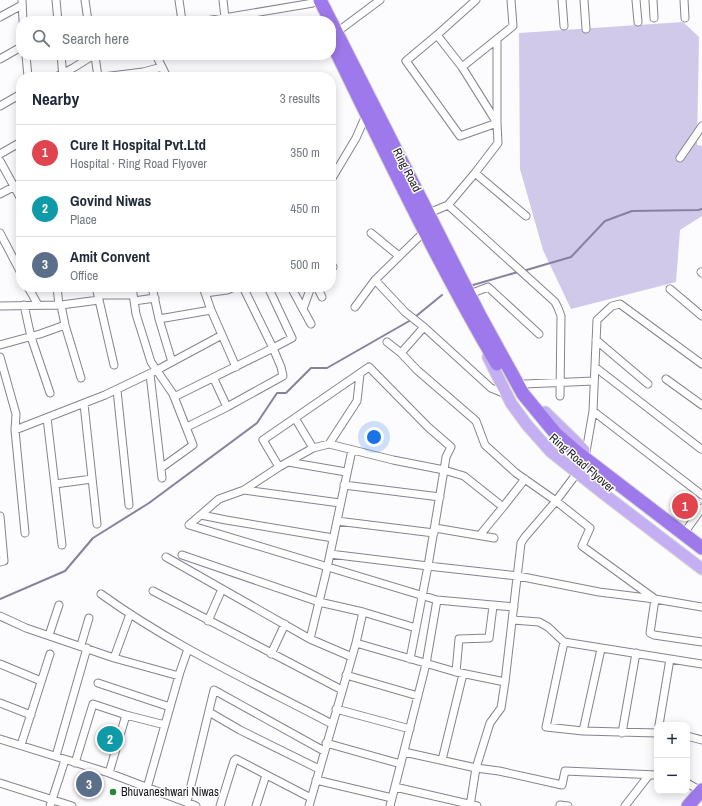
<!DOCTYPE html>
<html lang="en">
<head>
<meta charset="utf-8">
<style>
  body { margin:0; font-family:"Archivo Narrow",sans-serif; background:#f2f2f3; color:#1f2937 }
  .controls { position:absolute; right:12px; bottom:12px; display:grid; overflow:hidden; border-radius:8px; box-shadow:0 2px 10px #0003 }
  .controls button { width:36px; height:36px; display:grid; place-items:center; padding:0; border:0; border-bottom:1px solid #e0e1e3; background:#fff; color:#1f2937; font:20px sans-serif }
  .you { position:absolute; left:374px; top:437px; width:14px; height:14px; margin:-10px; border:3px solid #fff; border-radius:50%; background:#1a73e8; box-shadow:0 0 0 6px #1a73e833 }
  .badge { display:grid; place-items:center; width:26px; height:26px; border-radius:50%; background:#288739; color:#fff; font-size:13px; font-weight:700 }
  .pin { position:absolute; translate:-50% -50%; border:2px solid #fff; box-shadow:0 1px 4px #0006 }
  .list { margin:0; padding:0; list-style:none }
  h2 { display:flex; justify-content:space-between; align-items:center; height:52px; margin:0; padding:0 16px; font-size:17px }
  h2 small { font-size:13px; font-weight:400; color:#747a83 }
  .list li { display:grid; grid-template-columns:26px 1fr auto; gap:12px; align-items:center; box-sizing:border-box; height:56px; padding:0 16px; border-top:1px solid #e0e1e3 }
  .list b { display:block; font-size:15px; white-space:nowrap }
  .list p { margin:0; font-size:13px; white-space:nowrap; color:#747a83 }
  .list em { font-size:13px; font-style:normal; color:#747a83 }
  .icon { flex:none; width:22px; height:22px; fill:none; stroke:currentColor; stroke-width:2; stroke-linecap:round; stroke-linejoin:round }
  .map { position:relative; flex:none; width:702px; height:806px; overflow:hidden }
  .search { position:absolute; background:#fff; box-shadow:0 2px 10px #0003; left:16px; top:16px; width:320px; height:44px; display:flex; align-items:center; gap:10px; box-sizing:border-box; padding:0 14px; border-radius:16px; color:#747a83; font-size:15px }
  .panel { position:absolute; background:#fff; box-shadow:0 2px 10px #0003; left:16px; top:72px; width:320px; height:220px; border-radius:16px }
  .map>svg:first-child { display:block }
  .green { fill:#d1c9ea }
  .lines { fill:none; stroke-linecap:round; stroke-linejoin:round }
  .stream { stroke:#87809e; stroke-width:2 }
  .street-casing { stroke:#868390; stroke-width:9 }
  .primary-casing { stroke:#d6d5d6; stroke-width:13 }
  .highway-casing { stroke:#d6d5d6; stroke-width:15 }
  .street { stroke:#fff; stroke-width:7 }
  .primary { stroke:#c5aff3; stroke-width:11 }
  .highway { stroke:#9e79eb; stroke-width:13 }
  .poi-dot { fill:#288739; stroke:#fff; stroke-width:1.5 }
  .labels { text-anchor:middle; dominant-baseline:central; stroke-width:3; stroke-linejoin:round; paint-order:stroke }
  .street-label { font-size:12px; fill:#19181c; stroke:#fff }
  .poi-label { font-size:12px; fill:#19181c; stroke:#fff; text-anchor:start }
</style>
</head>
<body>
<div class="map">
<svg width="702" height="806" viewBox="0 0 702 806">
  <rect width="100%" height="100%" fill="#fcfbfe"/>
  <!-- green -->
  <path class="green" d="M683,22L699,37L697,145L702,146V216L680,230L676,282L571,309L543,250L520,169L519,33Z"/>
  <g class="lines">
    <!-- stream -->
    <path class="stream" d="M523,271L571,257L605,221L632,211L698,210L702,209
      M473,285L518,272
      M415,317L442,295
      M0,599L65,571L93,538L149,503L257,423L277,393H286L311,368H327L411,320"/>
    <defs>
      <path id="street" d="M22,0L23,21
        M56,0L58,21
        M85,0L88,21
        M179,0L182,21
        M223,0L225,18
        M562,0L564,26
        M584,0L586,29
        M636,0L638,22
        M653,0L654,18
        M684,0L685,18
        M0,17L22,5
        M206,21L313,3L318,0
        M337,32L380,0
        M437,35L406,61L460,136L497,123V39L513,26L511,0
        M26,55L28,77
        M61,55L63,77
        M156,55L167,77
        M95,56L98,77
        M0,59L21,47
        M462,67L497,39
        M143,72L162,67
        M56,77L73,68L94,55
        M103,77L143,72L145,77
        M0,106L21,94
        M0,154L21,142
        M680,158L702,126
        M0,161L21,199
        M475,173L526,216
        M331,180L356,138L367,113
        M0,194L21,183
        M448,205L475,173L498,143L497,123L462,67L437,35L476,0
        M429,213L448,205L555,302L558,308L561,316L560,396
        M0,233L21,273
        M371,233L399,256
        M331,264L333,267
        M701,272L702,273
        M28,287L38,305
        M57,287L59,305
        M96,287L114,365
        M132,287L136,314L151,362L173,394L193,445L161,468
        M152,287L159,319L211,310L222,335
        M203,287L211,310
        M291,287L311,324
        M317,287L322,297
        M670,289L702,316
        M205,293L227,290L234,287
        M470,294L488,287L539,334
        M98,295H133
        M134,301L155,298
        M24,305L31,337L50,393
        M61,305L65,325L81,378
        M0,306L61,305L99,300
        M355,307L375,280
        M303,309L311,287
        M159,319L172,362
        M424,327L405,312L375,280L425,231
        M596,340L648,384
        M387,342L401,353
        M0,345L40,334L65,325
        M0,357L16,414L15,430L25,533
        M595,367L701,449
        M150,374L162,478
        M214,379L227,407
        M666,379L702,405
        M524,384L594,381
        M117,390L129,505
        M506,394L491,388L424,327L401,353L417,370L476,421L485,445L516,473L556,501L590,528L582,546L655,599L650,633L654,635L702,642
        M174,397L273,348L243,287
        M84,404L97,524
        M593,411L702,495
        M47,418L62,545
        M187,427L227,407L283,376L281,367L273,348L292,338L268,287
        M15,430L105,395L157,370L222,335L236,367
        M329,444L357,401L360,374
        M586,452L593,411L597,320L612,306L620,304L702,364
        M288,462L346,472
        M279,467L263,440L295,418
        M55,484L92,479
        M344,485L440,497
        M244,490L279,467L313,448
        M340,503L244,490L219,499L189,525L437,600
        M201,515L226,520L333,538
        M0,516L4,561L0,562
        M337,521L434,533
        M435,528L494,538
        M687,529L702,508
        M480,535L503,507
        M330,554L428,566L444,470L393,460L329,444L313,448L295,418L369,367L428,427L451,447L446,457L444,470L464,476L503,507L525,479
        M182,555L319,602L363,612
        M166,557L310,639
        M153,591L342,690
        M101,594C173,646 254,683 332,724
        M0,616L26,628L114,658L179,676
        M513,620L539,622L548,627L564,642L702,664
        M208,621L222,589
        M416,628L428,566L518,576L599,592L655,599L702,607
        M49,635L59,605
        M564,642L546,727L583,731L657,733
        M356,643L456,672L505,682L521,543L525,537L556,501L577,473
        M81,645L89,618
        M271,654L285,624
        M352,657L310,639L326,573L352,450
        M114,658L130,614
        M0,664L41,681
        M456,672L459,639L489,638L493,606
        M346,675L418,696
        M98,683L170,707
        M0,703L31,715
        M336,709L410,729
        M209,712L240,730L319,769
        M659,725L670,659
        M583,731L601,649
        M622,733L636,653
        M687,736L702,740
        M0,739L109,773L196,806
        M326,743L401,764
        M21,745L50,654
        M404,752L476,768L490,723L501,708L505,682
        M56,756L87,648
        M442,760L463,674
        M75,763L93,704L126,715L165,725
        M109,773L126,715
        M316,780L392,798
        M0,783L72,806
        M687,783L701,791
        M395,787L477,806
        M147,788L180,672L188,649
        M187,802L214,690L324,751
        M50,806L65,760
        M220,806L234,761L236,759L311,798
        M256,806L266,775
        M309,806L356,643L363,612L416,628L410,659
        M390,806L426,664L437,600L514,607
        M470,806L476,768L499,771L562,785L565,771L657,775
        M560,806V805L568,806
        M625,806L649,775"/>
      <path id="primary" d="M488,357L511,403L527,425L551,452L600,491L702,569
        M545,412L584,450"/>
      <path id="highway" d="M320,0L479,314L523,394L556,434L578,453L702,548
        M331,41C384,150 436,260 497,364
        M688,806L702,790"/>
    </defs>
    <!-- street casing -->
    <use href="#street" class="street-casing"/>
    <!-- primary casing -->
    <use href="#primary" class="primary-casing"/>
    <!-- highway casing -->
    <use href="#highway" class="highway-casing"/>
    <!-- street -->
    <use href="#street" class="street"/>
    <!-- primary -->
    <use href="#primary" class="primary"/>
    <!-- highway -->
    <use href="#highway" class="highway"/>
  </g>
  <!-- markers -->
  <circle class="poi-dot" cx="113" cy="792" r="4"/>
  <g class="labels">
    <!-- street labels -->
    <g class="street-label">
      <text transform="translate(407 170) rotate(63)">Ring Road</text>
      <text transform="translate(582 463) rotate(41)">Ring Road Flyover</text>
    </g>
    <!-- poi labels -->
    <g class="poi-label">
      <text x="121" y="792">Bhuvaneshwari Niwas</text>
    </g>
  </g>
</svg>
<div class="controls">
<button>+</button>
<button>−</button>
</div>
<div class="you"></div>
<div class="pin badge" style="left:685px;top:506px;background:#e0444e">1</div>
<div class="pin badge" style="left:110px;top:739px;background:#0f9aa8">2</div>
<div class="pin badge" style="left:89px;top:784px;background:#5c6f8a">3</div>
<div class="search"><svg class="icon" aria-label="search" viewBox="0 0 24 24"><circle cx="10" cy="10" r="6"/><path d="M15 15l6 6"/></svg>Search here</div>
<section class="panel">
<h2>Nearby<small>3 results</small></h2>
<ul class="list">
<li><span class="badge" style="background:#e0444e">1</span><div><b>Cure It Hospital Pvt.Ltd</b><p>Hospital · Ring Road Flyover</p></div><em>350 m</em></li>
<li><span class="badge" style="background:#0f9aa8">2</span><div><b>Govind Niwas</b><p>Place</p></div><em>450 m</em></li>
<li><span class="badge" style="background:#5c6f8a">3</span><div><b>Amit Convent</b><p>Office</p></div><em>500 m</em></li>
</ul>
</section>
</div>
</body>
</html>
